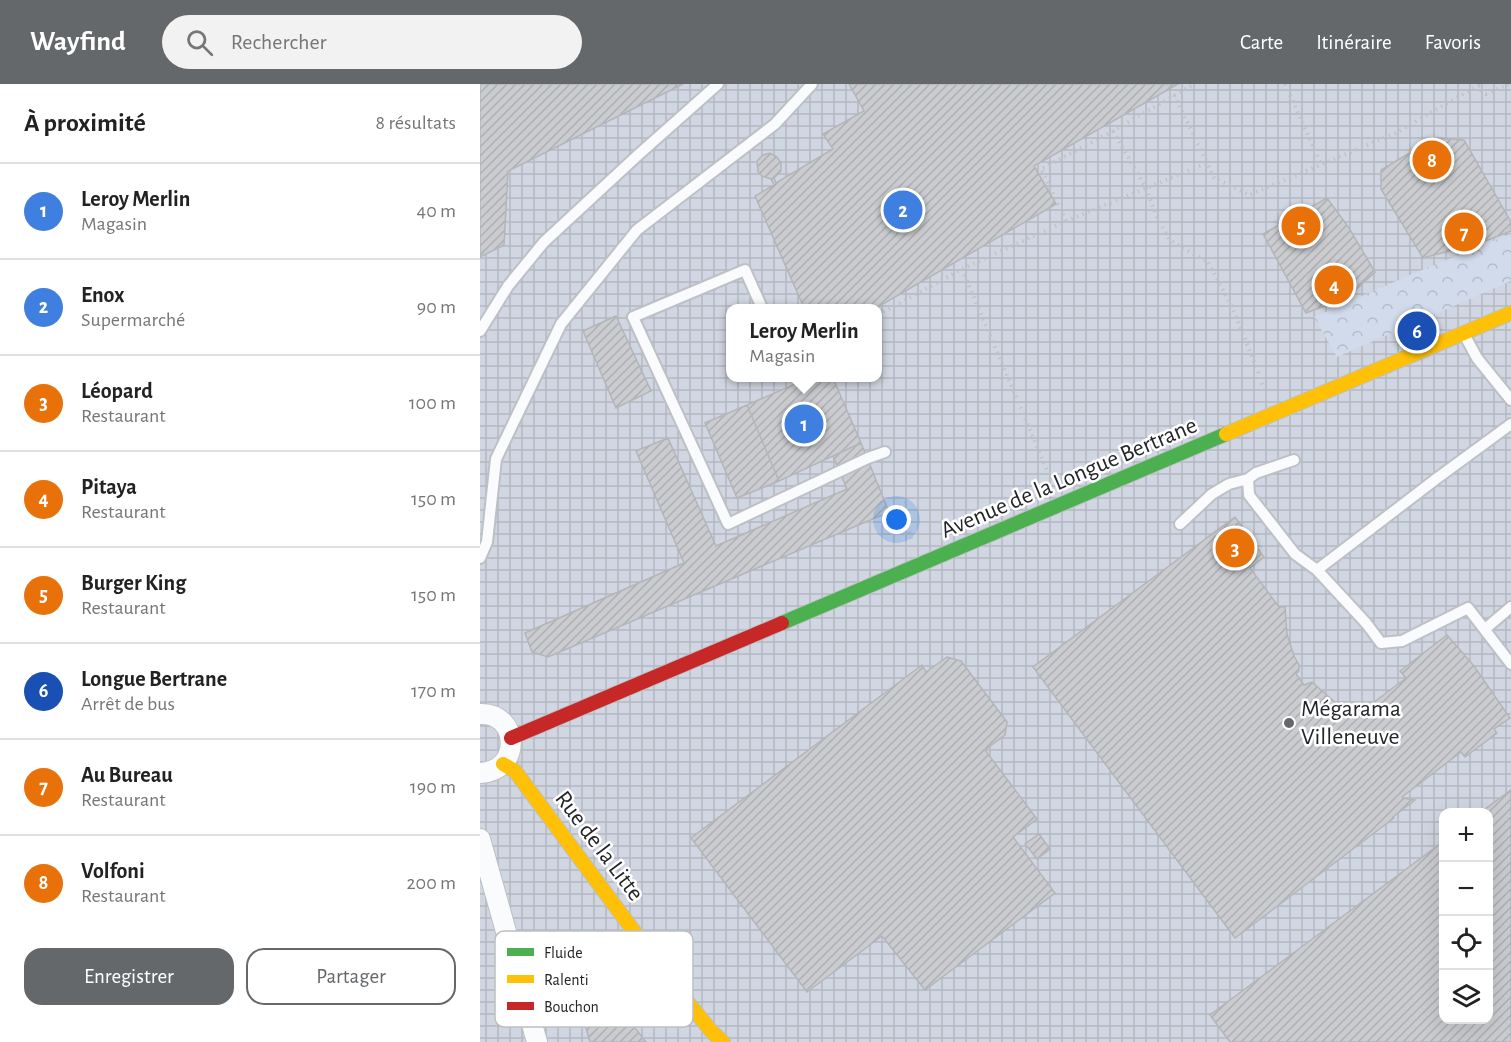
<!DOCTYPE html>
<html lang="fr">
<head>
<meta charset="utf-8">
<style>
  body { margin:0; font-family:"Alegreya Sans",sans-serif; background:#f2f2f2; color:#222 }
  .controls { position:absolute; right:18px; bottom:18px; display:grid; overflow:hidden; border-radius:12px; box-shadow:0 6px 24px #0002 }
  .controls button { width:54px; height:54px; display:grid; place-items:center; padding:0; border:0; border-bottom:2px solid #e0e0e0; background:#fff; color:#222; font:30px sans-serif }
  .you { position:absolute; left:417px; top:436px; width:21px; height:21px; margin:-15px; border:4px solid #fff; border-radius:50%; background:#1a73e8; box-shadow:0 0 0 9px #1a73e833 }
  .badge { display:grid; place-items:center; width:39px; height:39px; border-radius:50%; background:#65686b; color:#fff; font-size:20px; font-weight:700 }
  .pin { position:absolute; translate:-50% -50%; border:3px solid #fff; box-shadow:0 2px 6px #0006 }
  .popup { position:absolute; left:246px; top:220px; width:156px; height:78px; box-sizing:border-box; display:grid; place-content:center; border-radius:12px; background:#fff; filter:drop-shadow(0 2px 4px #0005); font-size:20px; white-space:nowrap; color:#767676 }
  .popup b { font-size:22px; color:#222 }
  .popup::after { content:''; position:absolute; left:50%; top:100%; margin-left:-12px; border:12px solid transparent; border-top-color:#fff }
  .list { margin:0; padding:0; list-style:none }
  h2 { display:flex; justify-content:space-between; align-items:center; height:78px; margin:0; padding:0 24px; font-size:26px }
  h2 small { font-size:20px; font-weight:400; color:#767676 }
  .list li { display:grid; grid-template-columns:39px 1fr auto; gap:18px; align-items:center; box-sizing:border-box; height:96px; padding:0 24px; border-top:2px solid #e0e0e0 }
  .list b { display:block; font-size:22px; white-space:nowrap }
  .list p { margin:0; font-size:20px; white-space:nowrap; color:#767676 }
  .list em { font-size:20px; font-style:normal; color:#767676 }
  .actions { display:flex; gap:12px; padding:18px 24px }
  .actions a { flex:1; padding:14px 0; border:2px solid #65686b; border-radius:18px; text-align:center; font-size:21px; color:#65686b }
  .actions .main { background:#65686b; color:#fff }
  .icon { flex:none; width:33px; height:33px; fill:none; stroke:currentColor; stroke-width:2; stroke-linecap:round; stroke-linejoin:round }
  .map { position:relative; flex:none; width:1031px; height:958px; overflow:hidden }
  header { display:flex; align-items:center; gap:36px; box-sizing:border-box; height:84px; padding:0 30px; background:#65686b; color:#fff }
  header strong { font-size:28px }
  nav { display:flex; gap:33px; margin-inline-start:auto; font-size:21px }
  .search { width:420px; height:54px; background:#f2f2f2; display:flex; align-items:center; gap:15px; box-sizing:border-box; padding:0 21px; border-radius:33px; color:#767676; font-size:22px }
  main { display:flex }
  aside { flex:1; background:#fff }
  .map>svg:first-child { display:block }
  .industrial { fill:url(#industrial-grid); fill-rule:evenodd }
  .park { fill:url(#park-crowns) }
  .building { fill:url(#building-hatch); stroke:#b3b5b9; stroke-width:1.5 }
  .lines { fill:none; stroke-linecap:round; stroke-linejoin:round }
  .lane-casing { stroke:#bdc0c4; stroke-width:14 }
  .street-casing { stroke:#bdc0c4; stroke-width:22 }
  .fast-casing { stroke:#bdc0c4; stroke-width:16 }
  .slow-casing { stroke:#bdc0c4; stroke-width:16 }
  .jam-casing { stroke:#bdc0c4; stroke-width:16 }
  .path { stroke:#c2c2c4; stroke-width:4; stroke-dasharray:1.5 4.5; stroke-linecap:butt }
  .lane { stroke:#fafbfc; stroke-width:10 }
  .street { stroke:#fafbfc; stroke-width:20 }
  .fast { stroke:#4caf50; stroke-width:14 }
  .slow { stroke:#ffc107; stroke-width:14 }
  .jam { stroke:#c62828; stroke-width:14 }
  .poi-dot { fill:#65686b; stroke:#fff; stroke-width:2 }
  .labels { text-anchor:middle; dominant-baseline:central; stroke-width:5; stroke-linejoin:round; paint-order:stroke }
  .street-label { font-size:24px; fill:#232528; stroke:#fff }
  .poi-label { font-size:24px; fill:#232528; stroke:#fff; text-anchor:start }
  .key { fill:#fff; stroke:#bdbebe; stroke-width:1.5 }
  .key-label { font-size:16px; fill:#232528 }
</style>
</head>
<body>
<header>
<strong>Wayfind</strong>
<div class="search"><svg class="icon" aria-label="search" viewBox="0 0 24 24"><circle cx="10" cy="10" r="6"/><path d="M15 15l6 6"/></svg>Rechercher</div>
<nav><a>Carte</a><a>Itinéraire</a><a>Favoris</a></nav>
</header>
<main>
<aside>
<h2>À proximité<small>8 résultats</small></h2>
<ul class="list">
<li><span class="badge" style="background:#3f7fe0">1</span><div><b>Leroy Merlin</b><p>Magasin</p></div><em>40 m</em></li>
<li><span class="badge" style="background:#3f7fe0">2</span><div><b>Enox</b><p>Supermarché</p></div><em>90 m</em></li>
<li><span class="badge" style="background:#e8710a">3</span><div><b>Léopard</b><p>Restaurant</p></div><em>100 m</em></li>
<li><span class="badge" style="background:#e8710a">4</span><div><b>Pitaya</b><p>Restaurant</p></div><em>150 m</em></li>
<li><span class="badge" style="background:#e8710a">5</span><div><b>Burger King</b><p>Restaurant</p></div><em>150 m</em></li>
<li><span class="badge" style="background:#1a4fb4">6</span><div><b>Longue Bertrane</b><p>Arrêt de bus</p></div><em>170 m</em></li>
<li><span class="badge" style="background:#e8710a">7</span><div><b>Au Bureau</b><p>Restaurant</p></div><em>190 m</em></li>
<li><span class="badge" style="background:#e8710a">8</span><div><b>Volfoni</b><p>Restaurant</p></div><em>200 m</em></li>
</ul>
<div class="actions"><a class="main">Enregistrer</a><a>Partager</a></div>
</aside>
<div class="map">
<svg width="1031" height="958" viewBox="0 0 1031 958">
  <defs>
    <pattern id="industrial-grid" width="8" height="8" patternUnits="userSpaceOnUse" patternTransform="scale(1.5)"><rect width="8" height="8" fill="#d1d7e2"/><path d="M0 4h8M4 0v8" fill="none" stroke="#b3b8c2"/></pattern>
    <pattern id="park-crowns" width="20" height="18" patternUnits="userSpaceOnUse" patternTransform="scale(1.5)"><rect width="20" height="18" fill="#d2dbeb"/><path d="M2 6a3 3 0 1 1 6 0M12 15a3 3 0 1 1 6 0" fill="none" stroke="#b4bcca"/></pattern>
    <pattern id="building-hatch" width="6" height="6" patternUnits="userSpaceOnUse" patternTransform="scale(1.5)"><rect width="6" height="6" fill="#caccd0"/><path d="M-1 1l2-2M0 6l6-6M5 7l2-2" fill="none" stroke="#adafb3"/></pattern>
  </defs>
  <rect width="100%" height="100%" fill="#e0e3e8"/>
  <!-- industrial -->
  <path class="industrial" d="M0,0H1031V958H0ZM250,224H398V294H250ZM964,728H1008V936H964Z"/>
  <!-- park -->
  <path class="park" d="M1031,150V197L857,273L834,233L944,185Z"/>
  <!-- building -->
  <path class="building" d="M0,0H203L28,87L24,161L0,173Z
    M369,0H698L554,82L576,120L396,224H324L275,112L294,101L291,95L282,92L278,88L277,77L283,71L290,69L297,73L301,79V87L294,94L296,99L353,65L343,50L384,27Z
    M955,54L984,56L1031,138V147L1003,158L943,174L901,105V86Z
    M847,114L869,144L895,188L868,213L826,229L783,150Z
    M136,232L171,307L136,324L103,247Z
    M329,294H353L381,359L299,397L267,321Z
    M267,321L299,397L257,414L225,339Z
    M188,354L236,462L367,405L353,372L381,359L409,428L68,573L52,568L45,549L204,479L156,367Z
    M755,433L784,473L770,484L799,523H805L807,550L814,572L819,581V587L816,590L824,601L832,598L856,619L881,628L926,594L920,587L967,551L994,582L1030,634L1014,645L1017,649L985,673L981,668L922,713L923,714L935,716L913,733L914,734L755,854L553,583Z
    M467,573L481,577L527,638L525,651L505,666L557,735L533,753L575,809L445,906L402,852L327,908L211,754L442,581L446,588Z
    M1031,706V958H750L730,931L964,757V936H1008V728H1001Z
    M559,750L570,765L557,775L545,760Z
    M96,882H103L109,885L166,958H110L91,892V887Z"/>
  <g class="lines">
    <defs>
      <path id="lane" d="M282,224L265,186L153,233L248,440L388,374L405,368
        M0,247L28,202L64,158L158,71L238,0
        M984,250L997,274L1031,316
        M814,376L776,389L768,395L769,411L815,470L837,486L886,539L901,559L922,557L988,524L1031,580
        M700,440L732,410L749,400L768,395
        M0,474L7,458L16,375L81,240L157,146L295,40L332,0
        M837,486L956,395L1031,340
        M1005,545L1031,523"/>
      <path id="street" d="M0,630C39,628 43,687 0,689
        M0,755L57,958"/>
      <path id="fast" d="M302,539L746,350"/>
      <path id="slow" d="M746,350L1031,229
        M23,680L35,687L196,904L232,948L243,958"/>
      <path id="jam" d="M31,654L302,539"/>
    </defs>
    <!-- lane casing -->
    <use href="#lane" class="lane-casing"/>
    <!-- street casing -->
    <use href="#street" class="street-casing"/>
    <!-- fast casing -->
    <use href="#fast" class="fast-casing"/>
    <!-- slow casing -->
    <use href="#slow" class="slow-casing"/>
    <!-- jam casing -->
    <use href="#jam" class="jam-casing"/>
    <!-- path -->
    <path class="path" d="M805,0L841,80
      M694,11L727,79
      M633,47L666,104L677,133L689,155L696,160L728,178L753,225L780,293L784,307
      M586,137L561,85L633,47L714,0
      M482,185L572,398
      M398,231L482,185L586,137L727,79L734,94L769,111L916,49L990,6L999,2L1002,8L1006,10L1029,0
      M426,419L418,423L433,458"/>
    <!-- lane -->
    <use href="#lane" class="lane"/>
    <!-- street -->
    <use href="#street" class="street"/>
    <!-- fast -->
    <use href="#fast" class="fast"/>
    <!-- slow -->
    <use href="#slow" class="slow"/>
    <!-- jam -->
    <use href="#jam" class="jam"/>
  </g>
  <!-- markers -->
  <circle class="poi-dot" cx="809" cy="639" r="6"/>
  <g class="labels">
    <!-- street labels -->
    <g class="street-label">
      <text transform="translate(589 394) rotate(-23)">Avenue de la Longue Bertrane</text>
      <text transform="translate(119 762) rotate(53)">Rue de la Litte</text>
    </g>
    <!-- poi labels -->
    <g class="poi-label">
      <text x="821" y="625">Mégarama<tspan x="821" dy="28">Villeneuve</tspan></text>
    </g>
  </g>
  <!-- legend -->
  <rect x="15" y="847" width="198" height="96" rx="9" class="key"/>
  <rect x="27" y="864" width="27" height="8" fill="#4caf50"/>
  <rect x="27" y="891" width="27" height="8" fill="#ffc107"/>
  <rect x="27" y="918" width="27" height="8" fill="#c62828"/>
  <g class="key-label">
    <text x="64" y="874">Fluide</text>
    <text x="64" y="901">Ralenti</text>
    <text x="64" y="928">Bouchon</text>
  </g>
</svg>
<div class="controls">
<button>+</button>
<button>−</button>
<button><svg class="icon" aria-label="locate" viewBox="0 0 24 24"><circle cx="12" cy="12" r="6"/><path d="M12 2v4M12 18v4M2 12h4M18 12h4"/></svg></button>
<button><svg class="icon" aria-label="layers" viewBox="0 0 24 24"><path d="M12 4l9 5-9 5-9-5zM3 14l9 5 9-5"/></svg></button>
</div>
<div class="you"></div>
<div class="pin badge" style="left:324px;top:340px;background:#3f7fe0">1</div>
<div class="popup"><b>Leroy Merlin</b>Magasin</div>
<div class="pin badge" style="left:423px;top:126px;background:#3f7fe0">2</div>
<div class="pin badge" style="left:755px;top:464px;background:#e8710a">3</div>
<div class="pin badge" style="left:854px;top:201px;background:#e8710a">4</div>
<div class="pin badge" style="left:821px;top:142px;background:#e8710a">5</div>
<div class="pin badge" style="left:937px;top:247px;background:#1a4fb4">6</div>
<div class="pin badge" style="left:984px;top:148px;background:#e8710a">7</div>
<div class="pin badge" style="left:952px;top:76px;background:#e8710a">8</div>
</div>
</main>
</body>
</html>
